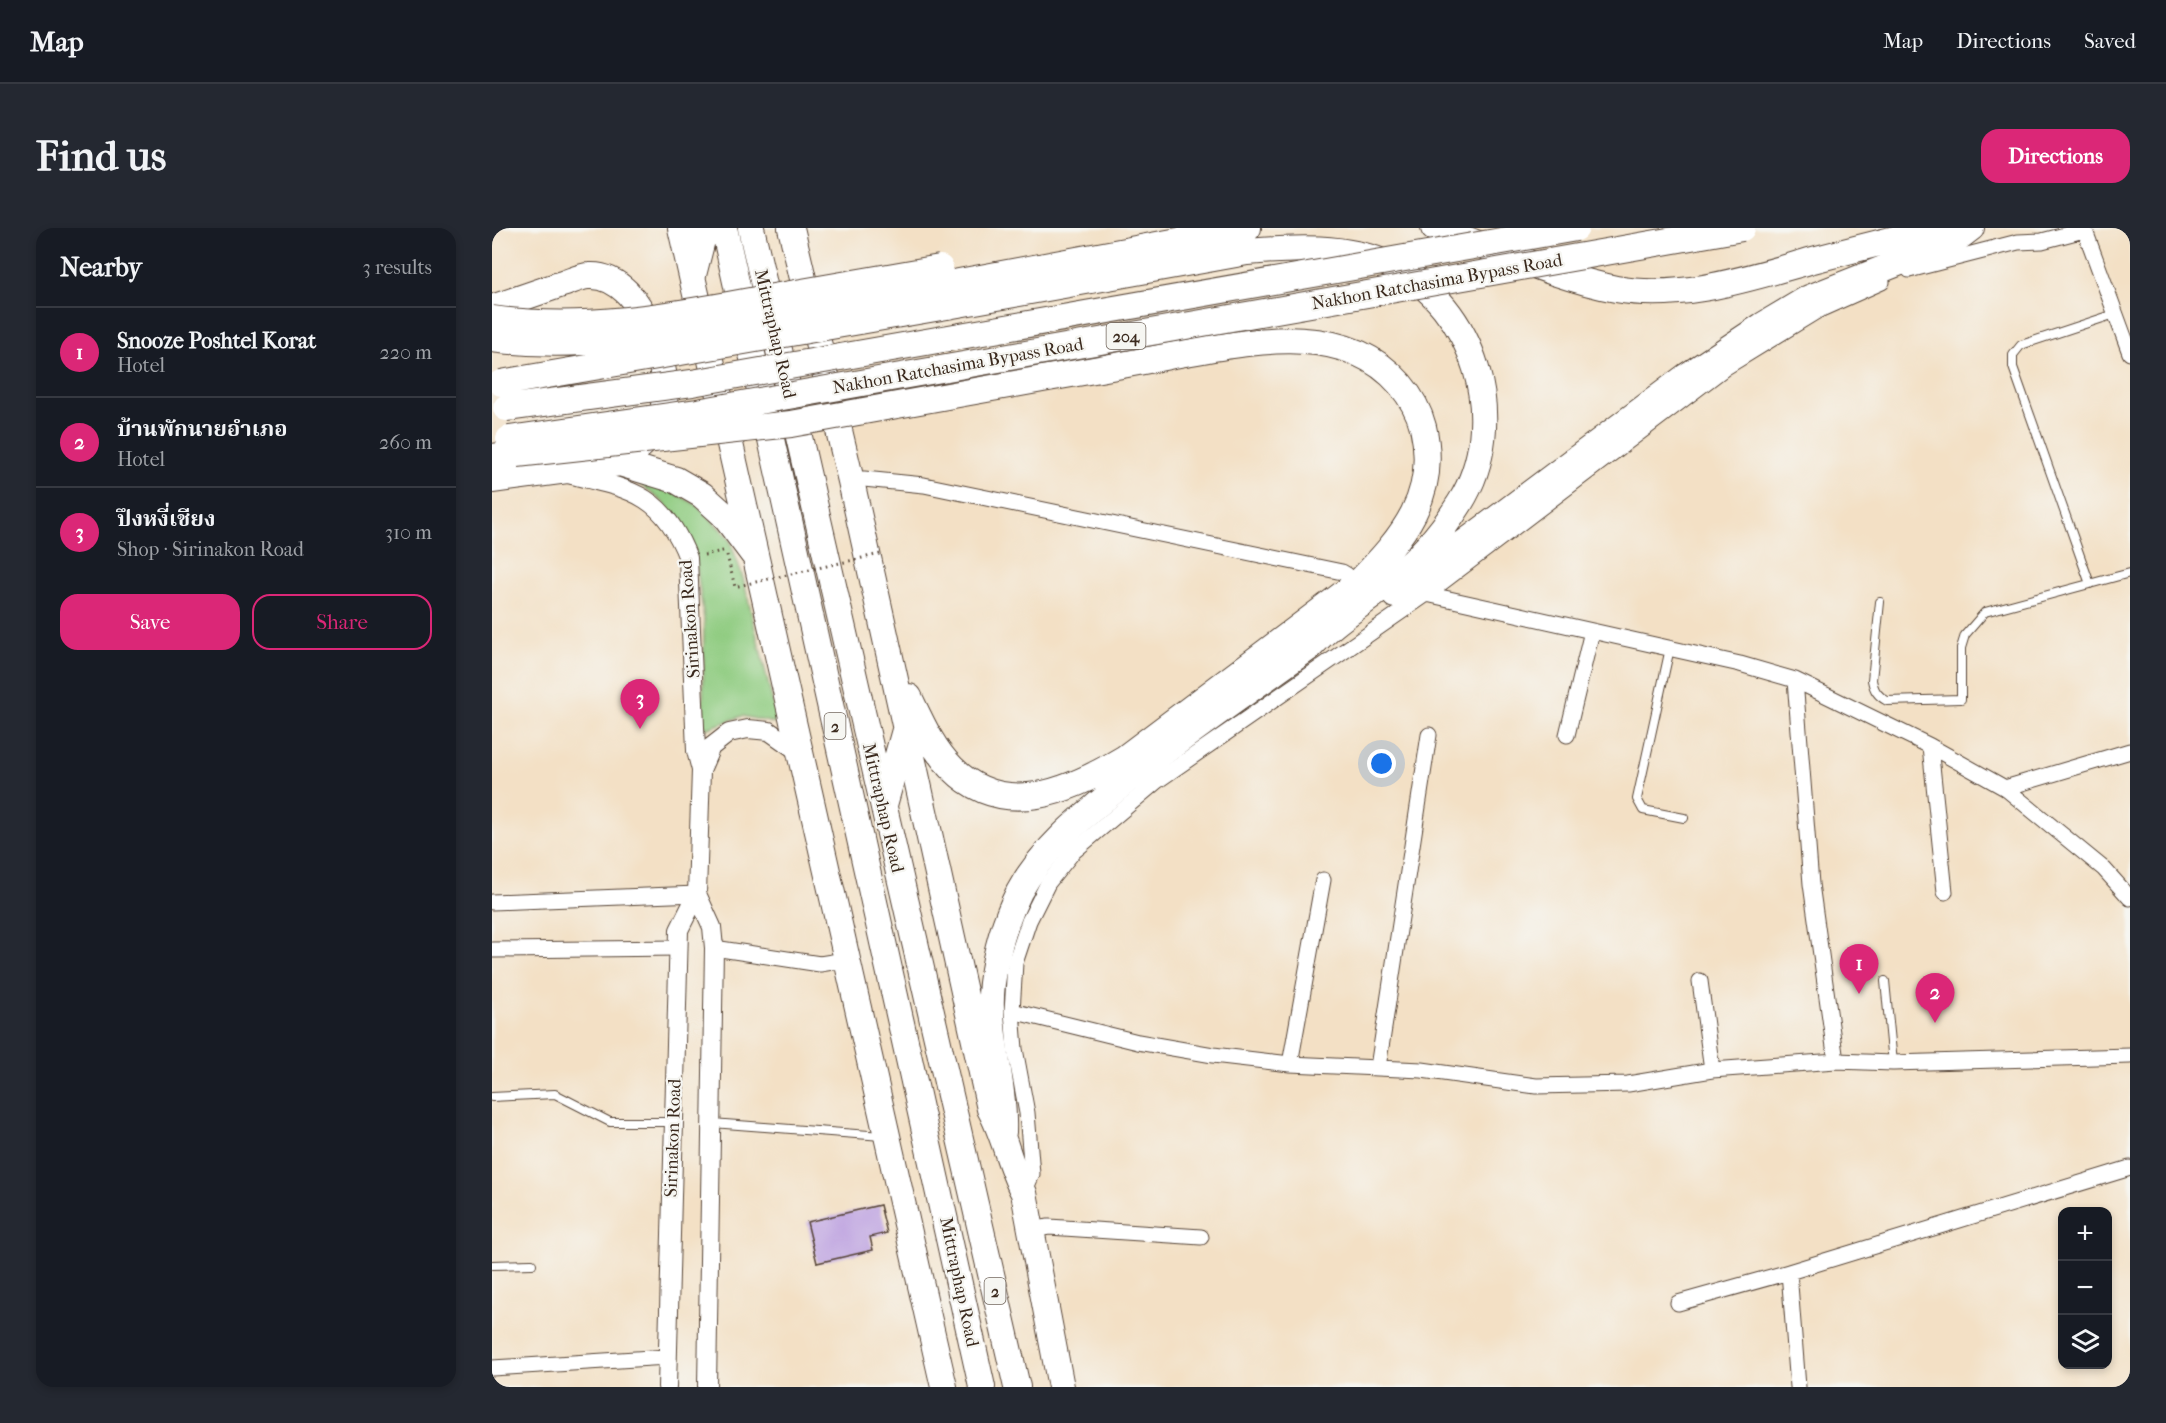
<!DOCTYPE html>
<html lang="en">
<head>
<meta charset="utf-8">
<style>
  body { margin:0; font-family:"IM FELL French Canon","Noto Serif Thai",serif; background:#242831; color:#f1f3f6 }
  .controls { position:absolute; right:18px; bottom:18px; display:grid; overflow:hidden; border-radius:12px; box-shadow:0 3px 9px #0003 }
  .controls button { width:54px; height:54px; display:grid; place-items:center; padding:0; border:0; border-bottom:2px solid #363941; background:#171b24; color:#f1f3f6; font:30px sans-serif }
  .you { position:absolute; left:890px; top:536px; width:21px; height:21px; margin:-15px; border:4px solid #fff; border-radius:50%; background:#1a73e8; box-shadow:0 0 0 9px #1a73e833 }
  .badge { display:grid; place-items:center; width:39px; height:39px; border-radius:50%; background:#db2777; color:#fff; font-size:20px; font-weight:700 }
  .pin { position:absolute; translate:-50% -50px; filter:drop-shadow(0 2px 3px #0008) }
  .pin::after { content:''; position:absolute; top:32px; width:21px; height:18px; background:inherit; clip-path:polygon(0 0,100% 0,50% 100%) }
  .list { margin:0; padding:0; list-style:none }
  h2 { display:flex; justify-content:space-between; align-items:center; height:78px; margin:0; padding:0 24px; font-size:26px }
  h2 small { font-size:20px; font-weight:400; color:#9ea1a6 }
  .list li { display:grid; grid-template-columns:39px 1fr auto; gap:18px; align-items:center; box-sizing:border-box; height:90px; padding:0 24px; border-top:2px solid #363941 }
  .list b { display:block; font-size:22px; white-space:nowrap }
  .list p { margin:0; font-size:20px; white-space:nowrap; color:#9ea1a6 }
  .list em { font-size:20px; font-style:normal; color:#9ea1a6 }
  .actions { display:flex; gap:12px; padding:18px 24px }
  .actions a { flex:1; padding:14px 0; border:2px solid #db2777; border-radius:18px; text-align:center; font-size:21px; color:#db2777 }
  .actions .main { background:#db2777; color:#fff }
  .icon { flex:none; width:33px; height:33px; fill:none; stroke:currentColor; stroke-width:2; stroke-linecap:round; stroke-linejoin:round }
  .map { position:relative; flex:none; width:1638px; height:1159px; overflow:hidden; border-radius:18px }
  header { display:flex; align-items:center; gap:36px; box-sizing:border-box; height:84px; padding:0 30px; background:#171b24; border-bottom:2px solid #363941 }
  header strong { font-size:28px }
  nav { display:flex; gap:33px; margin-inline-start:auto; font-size:21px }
  .intro { display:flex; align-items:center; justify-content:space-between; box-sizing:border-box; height:144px; padding:0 36px }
  h1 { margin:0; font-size:42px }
  .button { padding:15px 27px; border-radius:18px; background:#db2777; color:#fff; font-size:21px; font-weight:700 }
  main { display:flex; gap:36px; padding:0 36px }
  aside { flex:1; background:#171b24; border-radius:18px; box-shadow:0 3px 9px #0003 }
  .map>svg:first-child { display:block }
  .green { fill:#90cc81; stroke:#667b50; stroke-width:1.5 }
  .building { fill:#bea3e0 }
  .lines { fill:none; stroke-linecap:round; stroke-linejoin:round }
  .service-casing { stroke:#574537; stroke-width:10 }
  .minor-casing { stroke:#574537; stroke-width:17 }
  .tertiary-casing { stroke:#574537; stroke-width:20 }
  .trunk-casing { stroke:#574537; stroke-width:28 }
  .path { stroke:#574537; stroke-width:3; stroke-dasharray:1.5 4.5; stroke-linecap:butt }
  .service { stroke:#fff; stroke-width:8 }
  .minor { stroke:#fff; stroke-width:15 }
  .tertiary { stroke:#fff; stroke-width:18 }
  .trunk { stroke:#fff; stroke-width:26 }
  .trunk-bridge-casing { stroke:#574537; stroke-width:28; stroke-linecap:butt }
  .path-bridge { stroke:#574537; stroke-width:3; stroke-dasharray:1.5 4.5; stroke-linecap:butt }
  .trunk-bridge { stroke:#fff; stroke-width:26 }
  .labels { text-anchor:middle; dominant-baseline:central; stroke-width:4.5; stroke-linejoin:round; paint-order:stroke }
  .shield { fill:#f6f6f2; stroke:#73675e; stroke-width:1.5 }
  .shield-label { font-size:16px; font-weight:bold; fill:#3b2a1e }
  .street-label { font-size:18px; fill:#3b2a1e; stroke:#f6f6f2 }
</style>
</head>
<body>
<header>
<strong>Map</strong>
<nav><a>Map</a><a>Directions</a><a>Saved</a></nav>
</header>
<div class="intro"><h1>Find us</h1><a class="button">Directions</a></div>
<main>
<aside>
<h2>Nearby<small>3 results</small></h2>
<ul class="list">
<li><span class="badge">1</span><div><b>Snooze Poshtel Korat</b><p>Hotel</p></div><em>220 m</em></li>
<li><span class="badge">2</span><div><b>บ้านพักนายอำเภอ</b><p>Hotel</p></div><em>260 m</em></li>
<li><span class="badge">3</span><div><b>ปึงหงี่เชียง</b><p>Shop · Sirinakon Road</p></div><em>310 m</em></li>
</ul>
<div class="actions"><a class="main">Save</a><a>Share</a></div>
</aside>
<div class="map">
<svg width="1638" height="1159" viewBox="0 0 1638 1159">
  <rect width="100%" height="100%" fill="#f6f6f2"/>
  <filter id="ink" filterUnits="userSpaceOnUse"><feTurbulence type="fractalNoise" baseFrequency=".0167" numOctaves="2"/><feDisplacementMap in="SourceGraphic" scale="12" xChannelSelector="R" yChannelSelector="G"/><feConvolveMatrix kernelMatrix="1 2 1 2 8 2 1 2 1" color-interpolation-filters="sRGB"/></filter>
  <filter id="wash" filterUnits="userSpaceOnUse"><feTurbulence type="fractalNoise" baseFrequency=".008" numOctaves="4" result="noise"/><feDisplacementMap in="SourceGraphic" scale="24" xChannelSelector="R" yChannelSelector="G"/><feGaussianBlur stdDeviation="1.35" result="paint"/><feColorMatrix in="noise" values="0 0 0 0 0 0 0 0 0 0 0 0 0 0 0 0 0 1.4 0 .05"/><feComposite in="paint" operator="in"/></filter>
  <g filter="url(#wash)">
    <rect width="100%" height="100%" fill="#f3e0c5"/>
    <!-- green -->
    <path class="green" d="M140,250L163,254L205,277L237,310L251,350L286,496L250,488L214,501L211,495L212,391L203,328L197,309L172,275Z"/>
    <g id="blocks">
      <!-- building -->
      <path class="building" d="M388,977L395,1005L378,1009L381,1022L325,1035L315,994Z"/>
    </g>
  </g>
  <g filter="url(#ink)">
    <use href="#blocks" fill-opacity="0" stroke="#574537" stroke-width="1.5"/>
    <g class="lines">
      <defs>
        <path id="service" d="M1598,356L1521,139V127L1529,117L1623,86
          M1388,374L1380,452C1382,463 1386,468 1395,473L1469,471V420L1473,407L1493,384L1638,345
          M1178,420L1145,571L1151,582L1192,590
          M1393,753L1401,835
          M0,869L63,866L118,894H181
          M220,895L390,908
          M0,1037L40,1036"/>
        <path id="minor" d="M1592,0L1638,125
          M1417,42L1526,14L1550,13L1592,2
          M359,253L372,251L432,257L850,344L855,347
          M930,365L1248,436L1303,452L1438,518L1513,560L1612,641L1638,670
          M1303,452L1319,656L1344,833
          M1075,507L1100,403
          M1438,518L1453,664
          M1513,560L1638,523
          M0,674L205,666
          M222,720L328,736L353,732
          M0,722L186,720
          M1208,753L1220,842
          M520,783L646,814L721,827L798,836L930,842L1044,858L1136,856L1220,842L1344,833L1401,835L1638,828
          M798,836L831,652
          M886,839L937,507
          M532,965L540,946L535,885L523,821L520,783L523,735L537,693L556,655L581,624L665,553L936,365L1234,139L1325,83L1390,54
          M539,1002L557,999L709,1009
          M1186,1075L1297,1044
          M0,1140L175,1129
          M1306,1159L1297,1044L1638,940"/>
        <path id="tertiary" d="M76,246C138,261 171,265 196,330L204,523L209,542L205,666L187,702L175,1159
          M209,542L219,519L237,505L256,501L277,503L307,524
          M205,666L220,699L222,720L215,1159"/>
        <path id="trunk" d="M189,0L452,1159
          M232,0L490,1159
          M259,0L525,1159
          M299,0L359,253L498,881C513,908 517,938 532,965L569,1159
          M942,0C1002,20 1062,49 1124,61C1190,73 1257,50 1321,32C1363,21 1406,10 1449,0
          M201,47L213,0
          M451,57L756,0
          M455,78L755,24C802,20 854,17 898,37C984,76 1018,195 968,275C950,304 925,332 899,353C872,376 841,393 818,419C756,463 693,506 634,553C595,585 551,619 527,664C513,692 504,723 500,755C494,805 513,854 511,904
          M0,80C23,72 47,64 70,56C78,54 88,48 97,48C154,44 189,160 165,200C156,213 140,225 128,235
          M0,229L18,227
          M0,252L128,235L184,252L210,267L231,286L261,326
          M903,367L1195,148L1270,98L1317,70L1462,13L1479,0
          M417,469C429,494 440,520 460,540C512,593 580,562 633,530L867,354C911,309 947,267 931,199C927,183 919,169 908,156C851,90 752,115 677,128C637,136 597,143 556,150
          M392,577L413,502"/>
      </defs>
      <!-- service casing -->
      <use href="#service" class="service-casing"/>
      <!-- minor casing -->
      <use href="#minor" class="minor-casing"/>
      <!-- tertiary casing -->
      <use href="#tertiary" class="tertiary-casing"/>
      <!-- trunk casing -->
      <use href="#trunk" class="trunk-casing"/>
      <!-- path -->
      <path class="path" d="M212,327L235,322
        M235,327L243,359L246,358"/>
      <!-- service -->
      <use href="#service" class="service"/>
      <!-- minor -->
      <use href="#minor" class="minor"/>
      <!-- tertiary -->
      <use href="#tertiary" class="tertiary"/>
      <!-- trunk -->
      <use href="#trunk" class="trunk"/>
      <defs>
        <path id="trunk-bridge" d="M0,91C88,103 172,89 258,73C321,62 384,51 448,40
          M0,111C89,122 175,107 262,91C325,80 388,69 451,57
          M9,155L455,78
          M14,180L200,155L1084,0
          M17,211L205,184L1250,0
          M25,226L299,196L556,150"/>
      </defs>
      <!-- trunk-bridge casing -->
      <use href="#trunk-bridge" class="trunk-bridge-casing"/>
      <!-- path-bridge -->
      <path class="path-bridge" d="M246,358L388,326"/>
      <!-- trunk-bridge -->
      <use href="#trunk-bridge" class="trunk-bridge"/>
    </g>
  </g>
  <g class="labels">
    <!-- shield labels -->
    <g class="shield">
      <rect x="614.5" y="95" width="39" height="26" rx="4.5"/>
      <rect x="332.5" y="485" width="21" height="26" rx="4.5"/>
      <rect x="492.5" y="1050" width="21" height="26" rx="4.5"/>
    </g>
    <g class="shield-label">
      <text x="634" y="108">204</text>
      <text x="343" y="498">2</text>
      <text x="503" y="1063">2</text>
    </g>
    <!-- street labels -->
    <g class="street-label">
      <text transform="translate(945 54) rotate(-10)">Nakhon Ratchasima Bypass Road</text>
      <text transform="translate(283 106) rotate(77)">Mittraphap Road</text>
      <text transform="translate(466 138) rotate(-10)">Nakhon Ratchasima Bypass Road</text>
      <text transform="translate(198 391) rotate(-94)">Sirinakon Road</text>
      <text transform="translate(391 580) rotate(77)">Mittraphap Road</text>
      <text transform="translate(181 910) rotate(-88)">Sirinakon Road</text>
      <text transform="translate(467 1054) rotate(78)">Mittraphap Road</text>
    </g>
  </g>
</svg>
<div class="controls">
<button>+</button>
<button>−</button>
<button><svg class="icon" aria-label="layers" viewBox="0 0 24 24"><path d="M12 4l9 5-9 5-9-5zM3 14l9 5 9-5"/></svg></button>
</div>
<div class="you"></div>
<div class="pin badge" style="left:1367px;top:766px">1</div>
<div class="pin badge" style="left:1443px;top:795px">2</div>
<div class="pin badge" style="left:148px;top:501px">3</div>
</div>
</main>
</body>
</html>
